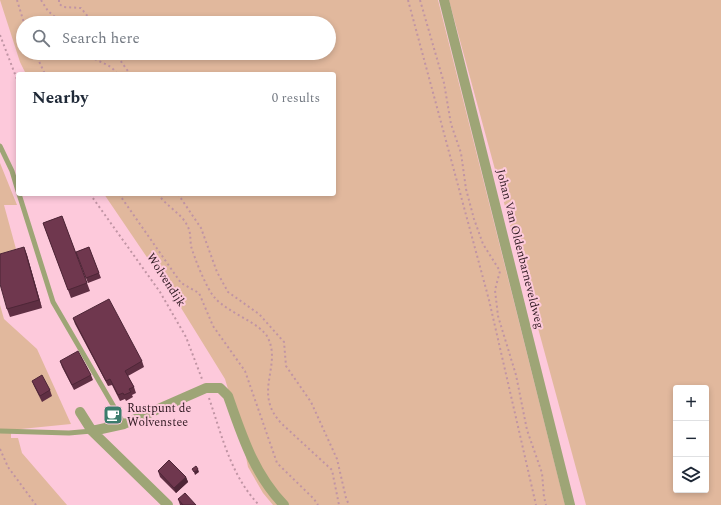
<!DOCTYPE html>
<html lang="en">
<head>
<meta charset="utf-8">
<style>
  body { margin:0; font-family:Spectral,serif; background:#f6f6f7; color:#1f2937 }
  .controls { position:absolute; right:12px; bottom:12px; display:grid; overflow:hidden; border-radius:4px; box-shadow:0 2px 6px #0003 }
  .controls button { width:36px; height:36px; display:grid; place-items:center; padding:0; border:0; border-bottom:1px solid #e0e1e3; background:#fff; color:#1f2937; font:20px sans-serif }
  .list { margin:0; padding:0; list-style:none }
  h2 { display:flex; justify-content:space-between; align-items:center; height:52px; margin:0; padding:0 16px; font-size:17px }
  h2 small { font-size:13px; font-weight:400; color:#747a83 }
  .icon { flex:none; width:22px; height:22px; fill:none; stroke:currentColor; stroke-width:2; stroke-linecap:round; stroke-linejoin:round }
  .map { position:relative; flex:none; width:721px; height:505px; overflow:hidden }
  .search { position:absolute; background:#fff; box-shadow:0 2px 6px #0003; left:16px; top:16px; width:320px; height:44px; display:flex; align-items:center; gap:10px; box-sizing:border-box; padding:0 14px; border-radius:22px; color:#747a83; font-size:15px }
  .panel { position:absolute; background:#fff; box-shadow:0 2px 6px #0003; left:16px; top:72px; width:320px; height:124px; border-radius:4px }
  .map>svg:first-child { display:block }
  .green { fill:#e1b89d; fill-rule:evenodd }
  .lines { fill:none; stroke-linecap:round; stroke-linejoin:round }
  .path { stroke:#c094a4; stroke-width:2; stroke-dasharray:2 3; stroke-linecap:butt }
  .service { stroke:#9ea576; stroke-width:5 }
  .minor { stroke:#9ea576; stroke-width:10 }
  .wall { fill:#5f2f43 }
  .shaded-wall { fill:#4e2637 }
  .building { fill:#6f374e; stroke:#4e2637 }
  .labels { text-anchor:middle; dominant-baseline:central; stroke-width:4; stroke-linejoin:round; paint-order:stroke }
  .street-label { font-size:12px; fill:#321b24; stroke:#fdc9db }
  .poi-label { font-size:12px; fill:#321b24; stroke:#fdc9db; text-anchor:start }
</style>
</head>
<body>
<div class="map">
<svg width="721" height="505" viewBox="0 0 721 505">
  <rect width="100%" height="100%" fill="#fdc9db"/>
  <!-- green -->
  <path class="green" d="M0,0H438L565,505H273L263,493L248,467L242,437L225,379L178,303L104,194H334V74H26L20,62ZM23,23H329V53H23Z
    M449,0H721V505H586ZM676,388H706V490H676Z
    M0,163L17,205H4L16,249L0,254Z
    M0,305L4,319L37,349L71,424L11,430V438H18L22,453L67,505H0Z"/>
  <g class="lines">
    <!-- path -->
    <path class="path" d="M17,0L24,23
      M41,0L48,11L62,23
      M59,0V4L64,7L81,8L93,23
      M408,0L489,300L536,505
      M420,0L444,83L451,124L461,153L466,189L474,219L483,244L500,271L495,290L498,316L516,375L527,430L542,473L544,497L546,505
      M0,35L18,82
      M35,53L45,74
      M87,53C96,63 110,62 117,74
      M115,53L130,74
      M90,194L160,292L186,337L202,379
      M119,194L181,283L199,293L213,326L245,371L277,463L314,499L318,505
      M158,194C166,206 181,213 187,225C191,232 190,238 191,246C194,257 207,290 215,298C228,313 261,323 268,338C282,367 252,393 282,424L332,470L339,505
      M178,194L201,228L217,272L228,292L259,314L284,342L286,366L311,402L337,459L346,498L349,505
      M209,398C222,436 231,476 259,505
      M0,449L8,467L36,505"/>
    <!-- service -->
    <path class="service" d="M0,146L12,171L18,191
      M19,194L53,302L124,424
      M0,431L69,433L92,431"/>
    <!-- minor -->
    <path class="minor" d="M444,0L570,505
      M80,412L92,431L124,424L206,388H220L228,396C242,436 254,474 284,505
      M92,431L168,505"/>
  </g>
  <!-- wall -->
  <path class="wall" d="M62,216L90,291L71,298L43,223Z
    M24,247L27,255L42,308L10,317L7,309Z
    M89,247L101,278L88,283L76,252Z
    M73,318L142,361L144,367L128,376L134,387L136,393L132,395L133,397L126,401L125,399L120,401L112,385L108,386L75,324Z
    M60,361L91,375L93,380L74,390L62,367Z
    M32,381L50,390L52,396L42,402L34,386Z
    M158,471L186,477L188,482L176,493L160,477Z
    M178,499L196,505H180Z"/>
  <!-- shaded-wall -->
  <path class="shaded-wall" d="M24,247L27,255L42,308L39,300Z
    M198,469L199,472L195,475L194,472Z
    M186,477L188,482L176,493L174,488Z"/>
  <!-- building -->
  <path class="building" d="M62,216L87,283L68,290L43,223Z
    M24,247L39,300L7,309L0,284V254Z
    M89,247L99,273L86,278L76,252Z
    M109,299L142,361L125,371L134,387L129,389L131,392L124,395L123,393L118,395L110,379L106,381L73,318Z
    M78,351L91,375L72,385L60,361Z
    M42,375L50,390L40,396L32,381Z
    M169,460L186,477L174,488L158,471Z
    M196,466L198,469L194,472L192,469Z
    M185,493L196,505H183L178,499Z"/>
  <!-- icons -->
  <defs>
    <symbol id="cafe-square" viewBox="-11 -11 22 22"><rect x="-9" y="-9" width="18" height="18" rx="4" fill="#3b7c6c" stroke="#fdc9db"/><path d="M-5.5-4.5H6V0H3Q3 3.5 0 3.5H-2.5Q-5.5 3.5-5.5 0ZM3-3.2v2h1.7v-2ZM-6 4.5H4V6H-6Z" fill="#fff"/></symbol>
  </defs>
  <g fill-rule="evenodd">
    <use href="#cafe-square" x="102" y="404" width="22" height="22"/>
  </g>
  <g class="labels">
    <!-- street labels -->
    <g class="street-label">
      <text transform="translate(520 249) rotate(76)">Johan Van Oldenbarneveldweg</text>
      <text transform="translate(166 280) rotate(57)">Wolvendijk</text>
    </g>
    <!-- poi labels -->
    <g class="poi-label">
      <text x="127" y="408">Rustpunt de<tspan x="127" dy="14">Wolvenstee</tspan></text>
    </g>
  </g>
</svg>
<div class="controls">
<button>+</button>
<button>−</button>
<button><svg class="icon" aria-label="layers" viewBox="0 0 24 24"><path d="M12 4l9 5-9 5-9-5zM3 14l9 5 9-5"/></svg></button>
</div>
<div class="search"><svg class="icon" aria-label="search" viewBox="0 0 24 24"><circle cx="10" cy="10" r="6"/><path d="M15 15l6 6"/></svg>Search here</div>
<section class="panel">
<h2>Nearby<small>0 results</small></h2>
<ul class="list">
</ul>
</section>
</div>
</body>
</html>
